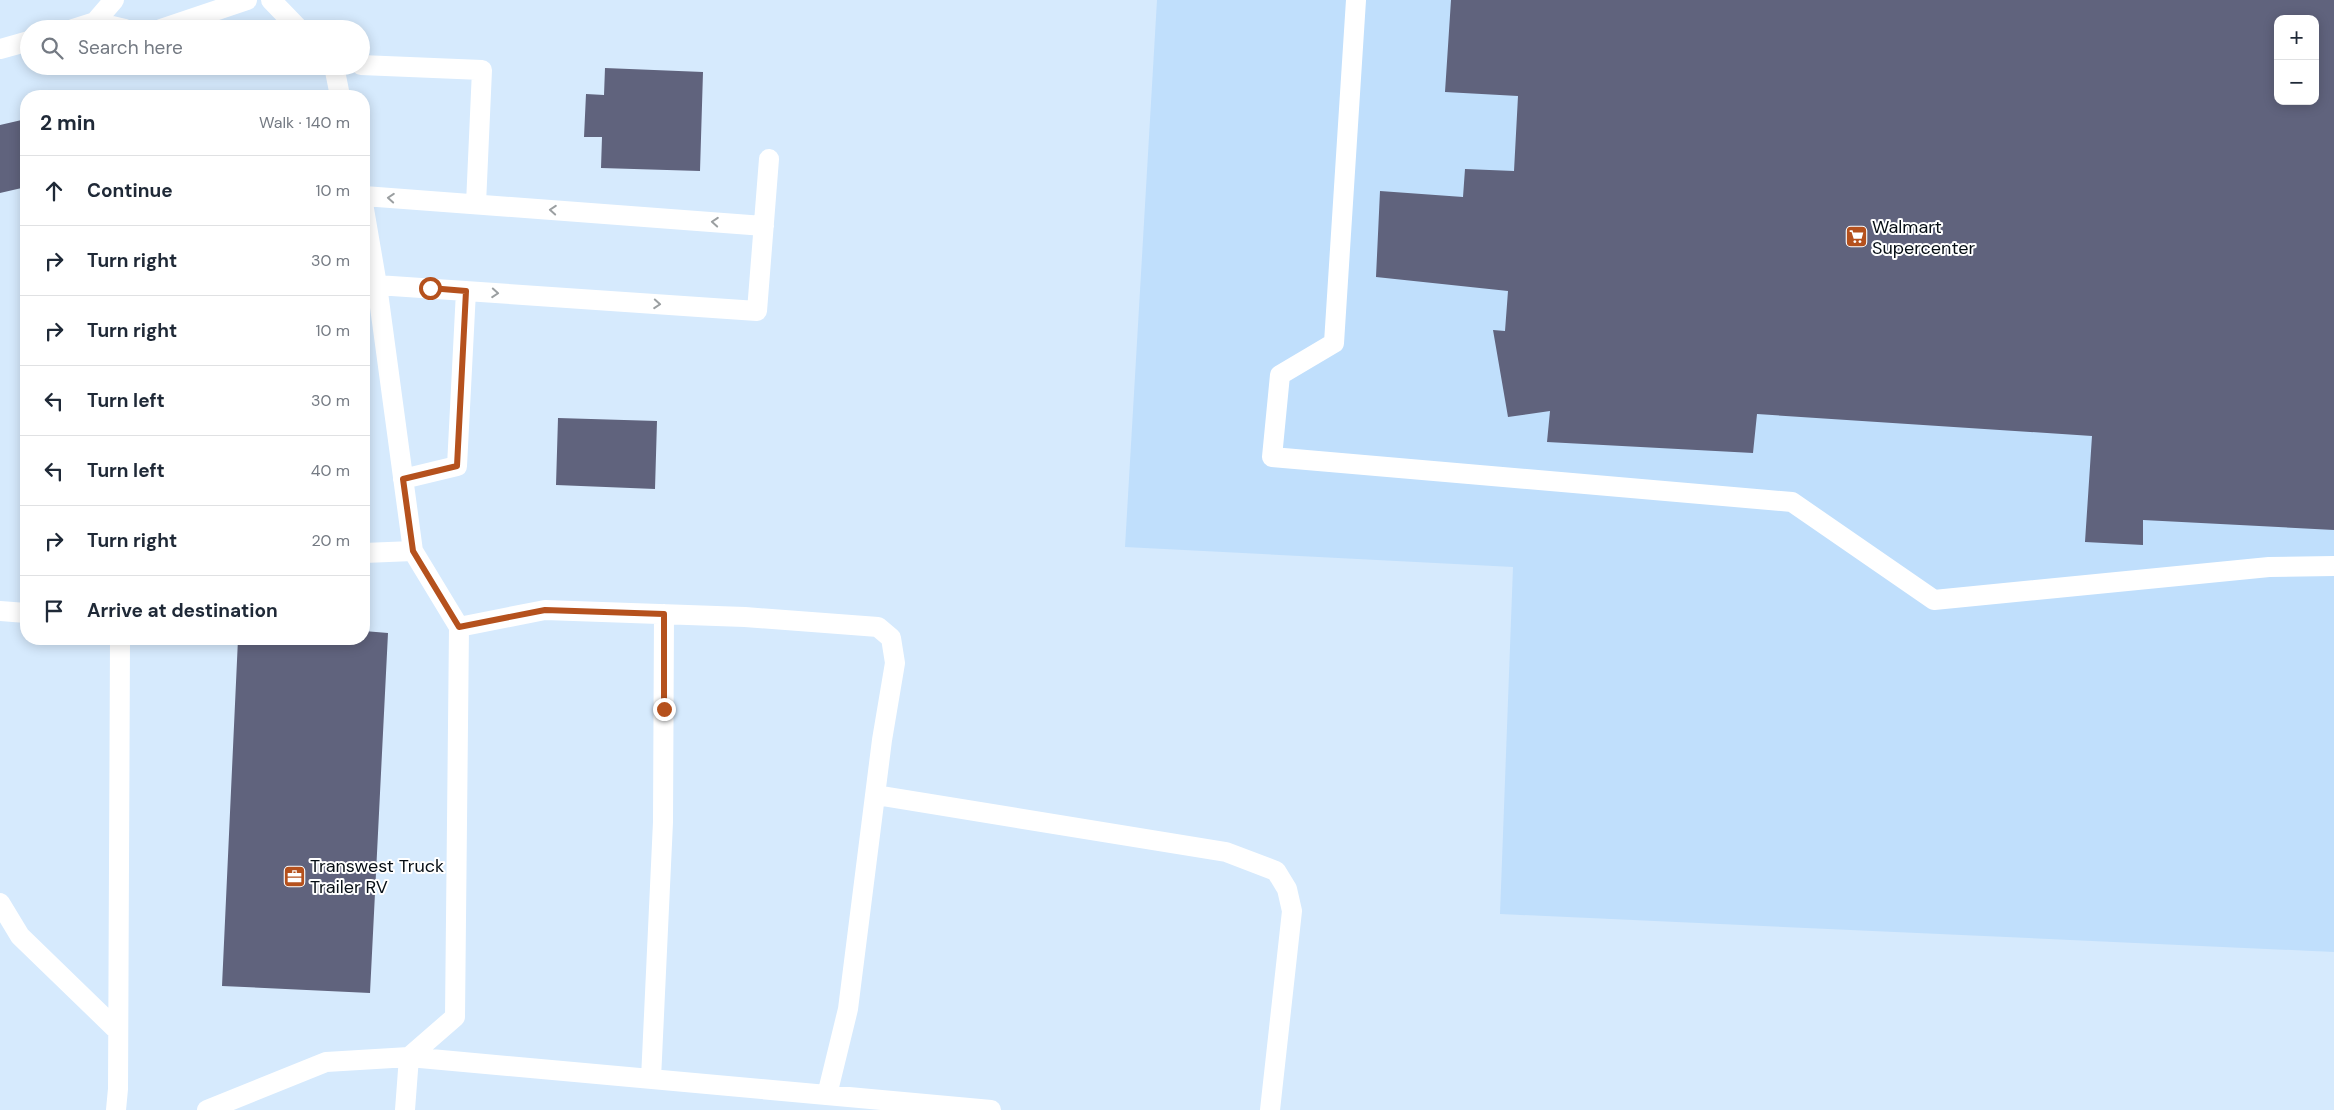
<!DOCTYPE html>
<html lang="en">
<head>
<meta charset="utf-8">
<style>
  body { margin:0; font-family:"DM Sans",sans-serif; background:#f6f6f7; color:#1f2937 }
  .controls { position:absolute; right:15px; top:15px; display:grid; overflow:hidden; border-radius:10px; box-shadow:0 2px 12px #0003 }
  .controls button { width:45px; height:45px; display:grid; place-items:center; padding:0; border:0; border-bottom:1px solid #e0e1e3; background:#fff; color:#1f2937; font:25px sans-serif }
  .stop { position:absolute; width:15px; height:15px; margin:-11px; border:4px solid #b5511d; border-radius:50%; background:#fff }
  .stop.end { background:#b5511d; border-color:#fff; box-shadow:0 1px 5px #0008 }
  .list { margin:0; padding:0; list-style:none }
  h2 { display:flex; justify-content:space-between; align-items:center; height:65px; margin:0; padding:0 20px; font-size:21px }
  h2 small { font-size:16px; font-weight:400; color:#747a83 }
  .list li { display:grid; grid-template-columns:32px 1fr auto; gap:15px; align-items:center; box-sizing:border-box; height:70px; padding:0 20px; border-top:1px solid #e0e1e3 }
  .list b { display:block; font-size:19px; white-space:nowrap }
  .list em { font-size:16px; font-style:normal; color:#747a83 }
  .icon { flex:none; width:28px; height:28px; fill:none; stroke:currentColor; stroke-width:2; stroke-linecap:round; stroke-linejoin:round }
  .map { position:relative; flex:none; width:2334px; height:1110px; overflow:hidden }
  .search { position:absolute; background:#fff; box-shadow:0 2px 12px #0003; left:20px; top:20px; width:350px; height:55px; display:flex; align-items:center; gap:12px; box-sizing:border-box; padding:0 18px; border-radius:28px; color:#747a83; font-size:19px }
  .panel { position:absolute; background:#fff; box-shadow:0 2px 12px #0003; left:20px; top:90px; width:350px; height:555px; border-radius:20px }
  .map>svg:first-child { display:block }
  .built { fill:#c0dffc; fill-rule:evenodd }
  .building { fill:#60637d; fill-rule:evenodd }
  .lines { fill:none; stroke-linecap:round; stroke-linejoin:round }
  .lane { stroke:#fff; stroke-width:20 }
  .oneway { stroke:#9b9fa1 }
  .route { stroke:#b5511d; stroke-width:6 }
  .labels { text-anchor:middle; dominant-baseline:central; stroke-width:4; stroke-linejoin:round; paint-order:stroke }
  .poi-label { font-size:18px; fill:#060e15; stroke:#fff; text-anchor:start }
</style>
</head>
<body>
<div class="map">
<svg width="2334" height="1110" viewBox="0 0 2334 1110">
  <rect width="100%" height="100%" fill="#d6eafd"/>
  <!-- built -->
  <path class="built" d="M1157,0H2334V952L1500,914L1513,567L1125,547ZM2278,19H2315V101H2278Z"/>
  <!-- building -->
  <path class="building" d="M1451,0H2334V530L2143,520V545L2085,542L2092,436L1757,414L1753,453L1547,442L1550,411L1508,417L1493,330L1505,331L1508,291L1376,277L1380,191L1463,197L1465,169L1514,171L1518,96L1445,92ZM2278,19H2315V101H2278Z
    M605,68L703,72L700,171L601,168L602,137H584L586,94L604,95Z
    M26,119V187L0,193V125Z
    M558,418L657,421L655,489L556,485Z
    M364,631L388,633L370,993L222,986L238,639H364Z"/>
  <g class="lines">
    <!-- lane -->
    <path class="lane" d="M271,0L299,29
      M1356,0L1334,343L1280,375L1272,457L1792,502L1934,600L2269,567L2334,566
      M95,22L114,0
      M73,29L95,22L125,29
      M161,29L247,0
      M0,49L29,41
      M361,65L482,70L476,204
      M334,66L340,96
      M364,196L764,226
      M364,209L377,285L413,551L364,553
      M377,285L757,311L769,159
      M403,479L457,466L466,291
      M0,611L26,613
      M459,627L545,610L745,617L878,627L891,638L895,663L882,740L848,1009L827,1095
      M876,795L1226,852L1276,871L1287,889L1292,911L1270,1110
      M0,903L20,936L118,1031
      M651,1079L663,822L664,614
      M116,1110L118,1089L120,639
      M207,1110L326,1062L409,1057L455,1017L459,627L413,551
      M405,1110L409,1057L991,1110"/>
  </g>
  <!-- one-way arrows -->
  <defs><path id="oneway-chevron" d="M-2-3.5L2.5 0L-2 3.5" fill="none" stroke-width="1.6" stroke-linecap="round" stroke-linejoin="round" transform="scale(1.25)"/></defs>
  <g class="oneway">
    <use href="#oneway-chevron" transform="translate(391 198) rotate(-176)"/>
    <use href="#oneway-chevron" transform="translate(553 210) rotate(-176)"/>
    <use href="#oneway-chevron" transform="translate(715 222) rotate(-176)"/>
    <use href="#oneway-chevron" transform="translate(495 293) rotate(4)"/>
    <use href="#oneway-chevron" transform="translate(657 304) rotate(4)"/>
  </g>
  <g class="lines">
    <!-- route -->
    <path class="route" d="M430,288L466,291L457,466L403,479L413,551L459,627L545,610L664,614V709"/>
  </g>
  <!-- icons -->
  <defs>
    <symbol id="supermarket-square" viewBox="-11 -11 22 22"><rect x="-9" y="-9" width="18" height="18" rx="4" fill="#b5511d" stroke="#fff"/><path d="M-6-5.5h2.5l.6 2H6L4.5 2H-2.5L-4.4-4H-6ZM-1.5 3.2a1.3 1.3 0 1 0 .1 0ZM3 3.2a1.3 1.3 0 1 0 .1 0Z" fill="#fff"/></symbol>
    <symbol id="office-square" viewBox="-11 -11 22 22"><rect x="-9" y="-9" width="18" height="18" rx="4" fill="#b5511d" stroke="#fff"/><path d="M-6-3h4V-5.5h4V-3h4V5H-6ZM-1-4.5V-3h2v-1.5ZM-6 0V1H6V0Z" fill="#fff"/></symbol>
  </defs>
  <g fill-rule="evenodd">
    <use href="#supermarket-square" x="1844" y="224" width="25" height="25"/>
    <use href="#office-square" x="282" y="864" width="25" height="25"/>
  </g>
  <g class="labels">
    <!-- poi labels -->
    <g class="poi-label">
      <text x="1872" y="227">Walmart<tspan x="1872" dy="21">Supercenter</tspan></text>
      <text x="310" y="866">Transwest Truck<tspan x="310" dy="21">Trailer RV</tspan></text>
    </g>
  </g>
</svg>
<div class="controls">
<button>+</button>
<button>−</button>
</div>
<div class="stop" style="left:430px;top:288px"></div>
<div class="stop end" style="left:664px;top:709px"></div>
<div class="search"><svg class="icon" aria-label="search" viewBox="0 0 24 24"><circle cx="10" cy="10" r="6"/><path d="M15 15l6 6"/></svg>Search here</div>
<section class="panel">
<h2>2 min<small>Walk · 140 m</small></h2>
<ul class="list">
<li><svg class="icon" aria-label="ahead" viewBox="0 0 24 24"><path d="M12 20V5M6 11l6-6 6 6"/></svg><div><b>Continue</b></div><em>10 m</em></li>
<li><svg class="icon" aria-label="right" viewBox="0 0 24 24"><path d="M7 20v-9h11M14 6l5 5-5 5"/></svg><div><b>Turn right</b></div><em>30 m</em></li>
<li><svg class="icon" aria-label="right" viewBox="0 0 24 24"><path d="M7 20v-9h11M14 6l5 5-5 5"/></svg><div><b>Turn right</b></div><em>10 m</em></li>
<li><svg class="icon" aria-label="left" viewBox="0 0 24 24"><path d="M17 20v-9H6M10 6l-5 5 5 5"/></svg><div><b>Turn left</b></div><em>30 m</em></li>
<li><svg class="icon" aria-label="left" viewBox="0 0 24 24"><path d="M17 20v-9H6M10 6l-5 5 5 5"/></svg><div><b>Turn left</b></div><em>40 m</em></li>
<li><svg class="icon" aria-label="right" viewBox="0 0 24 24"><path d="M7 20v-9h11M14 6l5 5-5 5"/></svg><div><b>Turn right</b></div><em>20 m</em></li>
<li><svg class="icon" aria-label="arrive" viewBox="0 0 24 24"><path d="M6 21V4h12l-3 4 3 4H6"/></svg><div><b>Arrive at destination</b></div></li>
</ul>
</section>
</div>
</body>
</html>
